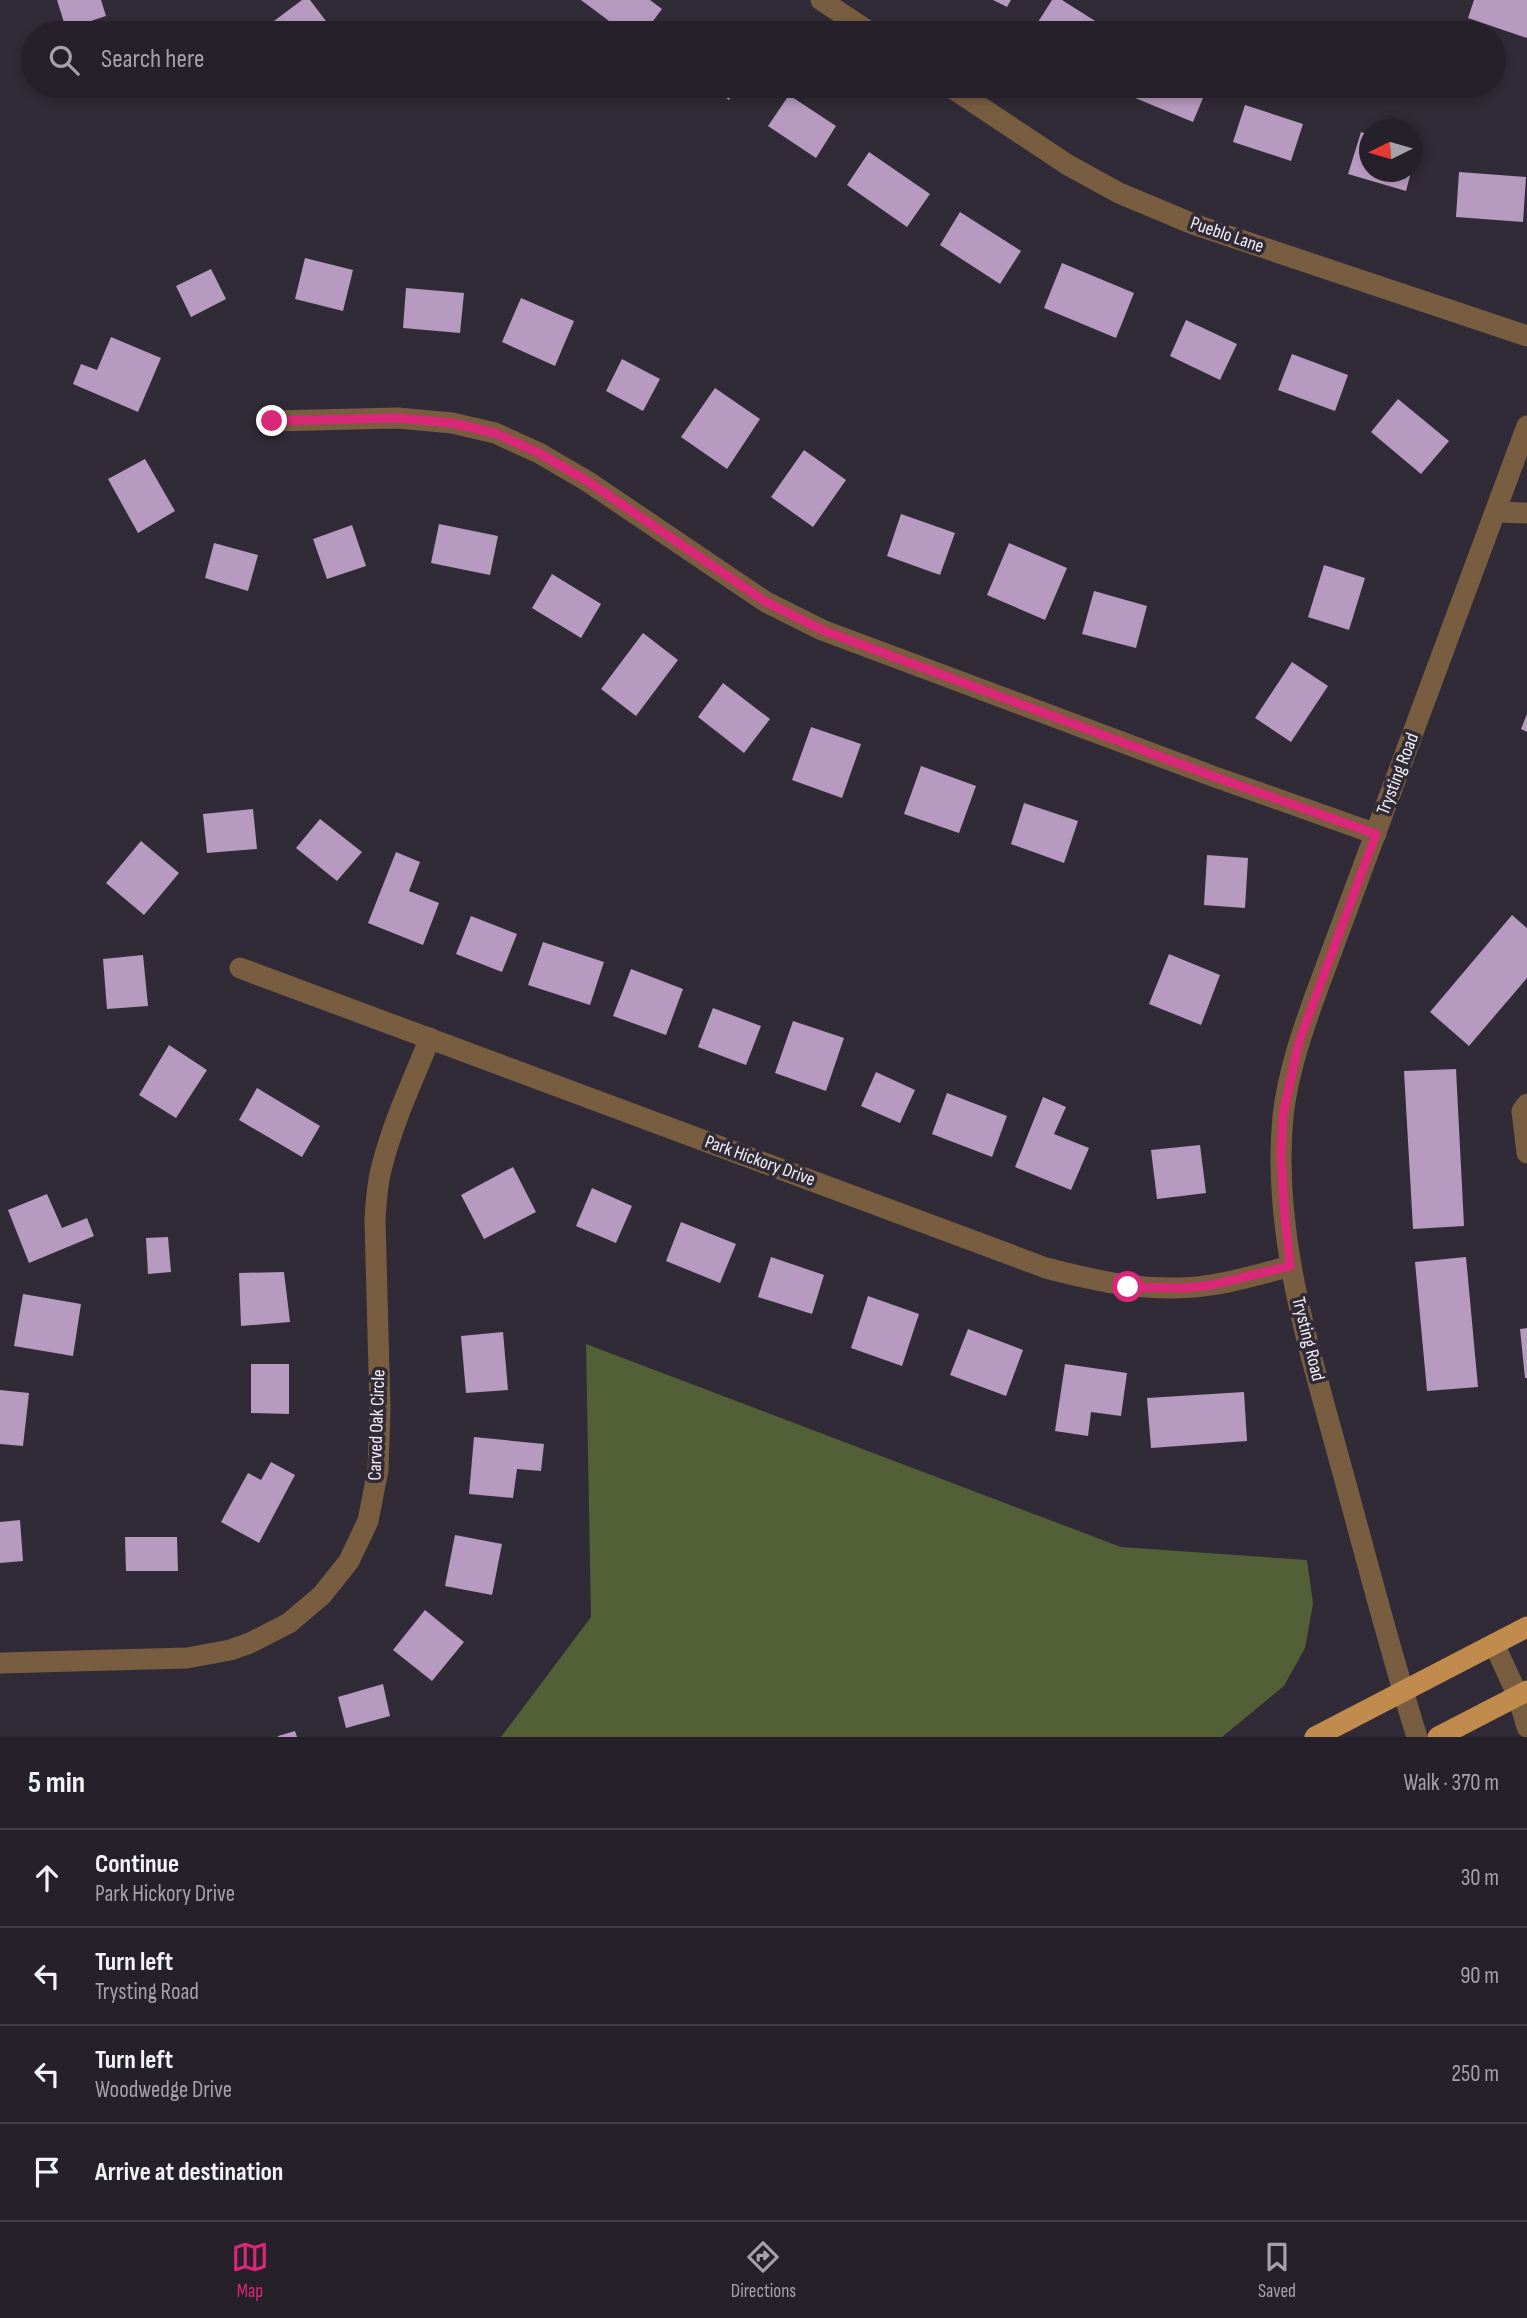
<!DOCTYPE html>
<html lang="en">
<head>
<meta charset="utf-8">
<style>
  body { margin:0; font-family:"Sofia Sans Condensed",sans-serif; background:#2d2831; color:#f1f3f6 }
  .compass { position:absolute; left:1359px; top:119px; width:63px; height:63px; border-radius:50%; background:#252029; box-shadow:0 4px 10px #0003; rotate:265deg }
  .stop { position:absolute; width:21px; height:21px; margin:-16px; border:5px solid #db2777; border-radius:50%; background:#fff }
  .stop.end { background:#db2777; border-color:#fff; box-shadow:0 2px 7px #0008 }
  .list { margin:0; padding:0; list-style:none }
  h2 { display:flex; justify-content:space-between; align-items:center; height:91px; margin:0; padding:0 28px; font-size:30px }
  h2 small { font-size:23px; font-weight:400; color:#a3a3a8 }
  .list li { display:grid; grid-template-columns:46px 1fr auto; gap:21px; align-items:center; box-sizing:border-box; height:98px; padding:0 28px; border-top:2px solid #423e46 }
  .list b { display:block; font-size:26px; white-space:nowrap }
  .list p { margin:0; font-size:23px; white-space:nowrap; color:#a3a3a8 }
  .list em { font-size:23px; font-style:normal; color:#a3a3a8 }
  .icon { flex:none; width:38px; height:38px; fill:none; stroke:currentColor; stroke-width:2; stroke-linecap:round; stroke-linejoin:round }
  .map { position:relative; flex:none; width:1527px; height:1737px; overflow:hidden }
  .search { position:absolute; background:#252029; box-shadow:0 4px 10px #0003; left:21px; right:21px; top:21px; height:77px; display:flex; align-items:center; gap:18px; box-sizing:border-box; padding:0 24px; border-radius:38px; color:#a3a3a8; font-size:26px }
  .sheet { height:483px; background:#252029 }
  nav { display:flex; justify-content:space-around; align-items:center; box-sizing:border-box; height:98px; border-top:2px solid #423e46; background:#252029; font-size:19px; color:#a3a3a8 }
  nav a { display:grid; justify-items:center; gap:4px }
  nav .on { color:#db2777 }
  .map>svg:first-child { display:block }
  .forest { fill:#535f37 }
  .building { fill:#b79abf }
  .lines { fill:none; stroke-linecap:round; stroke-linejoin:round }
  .minor { stroke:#785d40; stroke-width:21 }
  .major { stroke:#c08b4c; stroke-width:21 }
  .route { stroke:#db2777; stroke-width:9 }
  .labels { text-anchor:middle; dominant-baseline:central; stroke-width:7; stroke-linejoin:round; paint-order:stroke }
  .street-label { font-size:19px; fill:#f2eef6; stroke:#312b37 }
</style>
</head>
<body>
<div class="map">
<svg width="1527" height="1737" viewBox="0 0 1527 1737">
  <rect width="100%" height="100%" fill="#312b37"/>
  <!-- forest -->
  <path class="forest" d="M586,1344L1121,1547L1307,1560L1313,1604L1305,1648L1284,1686L1222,1737H501L591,1617Z"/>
  <!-- building -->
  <path class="building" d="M57,0H101L106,16L66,29Z
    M302,0H310L332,29L327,33H258Z
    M581,0H650L662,9L644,33H625Z
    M993,0H1011L1007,7Z
    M1052,0H1062L1114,33H1031Z
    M1474,0H1527V38L1468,18Z
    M707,86H738L729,100Z
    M1132,86H1208L1193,122L1128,95Z
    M789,95L836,126L816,158L768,126Z
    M1245,105L1303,124L1291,161L1233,142Z
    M1361,132L1370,135V172H1411L1406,191L1348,174Z
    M1412,148L1418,150L1412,169Z
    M869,152L930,194L907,227L847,185Z
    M1459,172L1526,177L1523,222L1456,217Z
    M960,212L1021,251L1000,284L940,245Z
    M305,258L353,270L343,311L295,299Z
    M1062,263L1134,293L1116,338L1044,308Z
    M211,269L226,299L191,317L176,286Z
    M406,288L464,293L460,333L403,328Z
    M521,298L574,321L555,366L502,342Z
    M1186,320L1237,344L1220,380L1170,356Z
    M111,337L161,358L138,412L73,384L81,364L97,370Z
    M1292,354L1348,375L1335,411L1278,390Z
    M622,359L660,379L643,411L606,391Z
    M715,388L760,419L727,469L681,437Z
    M1398,399L1449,441L1421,474L1371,432Z
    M804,450L846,480L813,527L771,497Z
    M145,459L175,511L138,533L108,479Z
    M901,514L955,533L940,575L887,556Z
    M439,524L498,536L490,575L431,563Z
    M352,525L366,566L327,579L313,539Z
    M214,543L258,555L248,591L205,578Z
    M1009,543L1067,568L1045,620L987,595Z
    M1324,565L1365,578L1349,630L1308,617Z
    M552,574L601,604L581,638L532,608Z
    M1094,591L1147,606L1136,648L1082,634Z
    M643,633L678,660L636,716L601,689Z
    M1292,662L1328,686L1291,742L1255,718Z
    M723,683L770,719L744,753L698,717Z
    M1527,714V732L1521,729Z
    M811,727L861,744L842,798L792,780Z
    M921,766L976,786L959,833L904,814Z
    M1024,803L1078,821L1064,863L1011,844Z
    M253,809L257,849L207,853L203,814Z
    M320,819L362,852L337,881L296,848Z
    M141,841L179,873L144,915L106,883Z
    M396,852L420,862L409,891L439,903L423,945L368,923Z
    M1207,855L1248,858L1245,908L1204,905Z
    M1512,915L1527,928V978L1469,1046L1430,1012Z
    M471,916L517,934L502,972L456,954Z
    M543,942L604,962L590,1005L528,985Z
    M1169,954L1220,975L1201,1025L1149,1004Z
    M143,955L148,1006L107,1009L103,959Z
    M631,969L683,989L666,1035L613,1016Z
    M713,1008L761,1026L746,1065L698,1047Z
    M793,1021L844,1038L826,1091L775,1073Z
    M169,1045L207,1070L176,1118L139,1095Z
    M1456,1069L1464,1226L1413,1229L1404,1071Z
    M876,1072L915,1090L900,1123L861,1106Z
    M257,1088L320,1126L302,1157L239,1120Z
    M947,1093L1007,1116L992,1157L932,1134Z
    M1043,1097L1066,1107L1054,1134L1089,1148L1071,1190L1015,1167Z
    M1200,1145L1206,1193L1157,1199L1151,1150Z
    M513,1167L536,1212L484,1239L461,1195Z
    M592,1188L632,1206L616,1243L576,1226Z
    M47,1194L62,1228L87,1218L94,1236L29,1263L8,1210Z
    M681,1222L736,1244L720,1283L666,1261Z
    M168,1237L171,1272L148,1274L146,1238Z
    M771,1257L824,1275L812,1314L758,1297Z
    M1466,1257L1478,1387L1427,1391L1415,1262Z
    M284,1272L290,1322L241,1326L239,1273Z
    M23,1294L81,1304L73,1356L14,1346Z
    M868,1296L919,1314L902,1366L851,1348Z
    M1527,1328V1378H1525L1520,1329Z
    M968,1329L1023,1350L1006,1396L950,1375Z
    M503,1332L508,1390L466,1393L461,1336Z
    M251,1364H289V1414L251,1413Z
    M1065,1364L1127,1373L1121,1416L1091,1412L1088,1436L1055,1431Z
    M0,1390L29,1393L23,1446L0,1444Z
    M1244,1392L1247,1441L1151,1448L1147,1398Z
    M474,1437L544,1444L541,1471L517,1469L513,1498L469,1494Z
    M271,1462L295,1475L259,1543L221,1522L248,1473L261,1480Z
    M20,1520L23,1561L0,1563V1522Z
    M455,1535L502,1544L492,1595L445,1586Z
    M125,1537H177L178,1571H126Z
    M425,1610L464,1642L432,1681L393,1650Z
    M383,1684L390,1716L346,1728L338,1697Z
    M295,1731L297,1737H278V1736Z"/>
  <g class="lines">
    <!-- minor -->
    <path class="minor" d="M821,0L871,33
      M949,86L1068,165L1119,193L1193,224L1527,336
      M272,421L398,418L452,423L495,433L539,453L587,481L766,602L822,630L1215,777L1376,834
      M1496,512L1527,513
      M240,968L1046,1268C1100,1282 1154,1294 1211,1285C1238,1281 1264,1273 1291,1266
      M1527,1104L1522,1111L1527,1153
      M1494,1644L1518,1696L1527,1727
      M0,1663L187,1658L230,1650L250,1643L289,1623L322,1595L349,1561L368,1521L378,1470L380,1409L375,1220C376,1202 377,1183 382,1166C393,1122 413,1080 430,1038
      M1417,1737C1388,1644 1364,1549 1338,1455C1308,1344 1272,1232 1283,1116C1288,1072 1303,1029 1318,988L1527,426"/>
    <!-- major -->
    <path class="major" d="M1315,1737L1527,1627
      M1438,1737L1527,1691"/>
  </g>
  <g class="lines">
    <!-- route -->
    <path class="route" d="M272,421L398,418L452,423L495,433L539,453L587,481L766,602L822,630L1215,777L1376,834L1299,1042L1283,1114L1281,1153L1284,1208L1290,1266L1212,1285L1184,1288L1128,1287"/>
  </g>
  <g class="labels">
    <!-- street labels -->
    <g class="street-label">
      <text transform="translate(1227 235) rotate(19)">Pueblo Lane</text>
      <text transform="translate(1398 774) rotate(-69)">Trysting Road</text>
      <text transform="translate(760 1161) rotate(20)">Park Hickory Drive</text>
      <text transform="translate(1308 1339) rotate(76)">Trysting Road</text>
      <text transform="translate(377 1425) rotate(-88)">Carved Oak Circle</text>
    </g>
  </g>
</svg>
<svg class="compass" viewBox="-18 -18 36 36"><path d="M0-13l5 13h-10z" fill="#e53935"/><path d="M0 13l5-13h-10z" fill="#a3a3a8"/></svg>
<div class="stop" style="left:1128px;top:1287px"></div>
<div class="stop end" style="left:272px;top:421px"></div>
<div class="search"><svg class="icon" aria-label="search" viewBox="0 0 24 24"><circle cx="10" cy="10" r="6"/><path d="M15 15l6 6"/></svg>Search here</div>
</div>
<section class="sheet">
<h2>5 min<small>Walk · 370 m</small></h2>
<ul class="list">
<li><svg class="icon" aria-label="ahead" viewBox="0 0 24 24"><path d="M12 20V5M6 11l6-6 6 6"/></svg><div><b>Continue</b><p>Park Hickory Drive</p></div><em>30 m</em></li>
<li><svg class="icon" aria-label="left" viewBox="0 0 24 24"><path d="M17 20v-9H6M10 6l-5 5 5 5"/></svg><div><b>Turn left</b><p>Trysting Road</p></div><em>90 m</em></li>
<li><svg class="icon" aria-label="left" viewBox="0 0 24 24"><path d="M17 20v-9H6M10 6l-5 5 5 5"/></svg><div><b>Turn left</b><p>Woodwedge Drive</p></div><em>250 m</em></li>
<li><svg class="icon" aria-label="arrive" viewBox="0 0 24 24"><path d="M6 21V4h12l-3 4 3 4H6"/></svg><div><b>Arrive at destination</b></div></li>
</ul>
</section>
<nav>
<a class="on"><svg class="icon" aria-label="map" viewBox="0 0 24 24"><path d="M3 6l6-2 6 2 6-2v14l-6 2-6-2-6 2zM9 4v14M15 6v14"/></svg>Map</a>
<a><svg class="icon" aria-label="directions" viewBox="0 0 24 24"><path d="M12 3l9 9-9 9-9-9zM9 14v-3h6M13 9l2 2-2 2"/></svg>Directions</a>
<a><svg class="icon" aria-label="saved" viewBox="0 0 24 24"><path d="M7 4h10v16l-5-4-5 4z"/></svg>Saved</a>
</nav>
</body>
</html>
